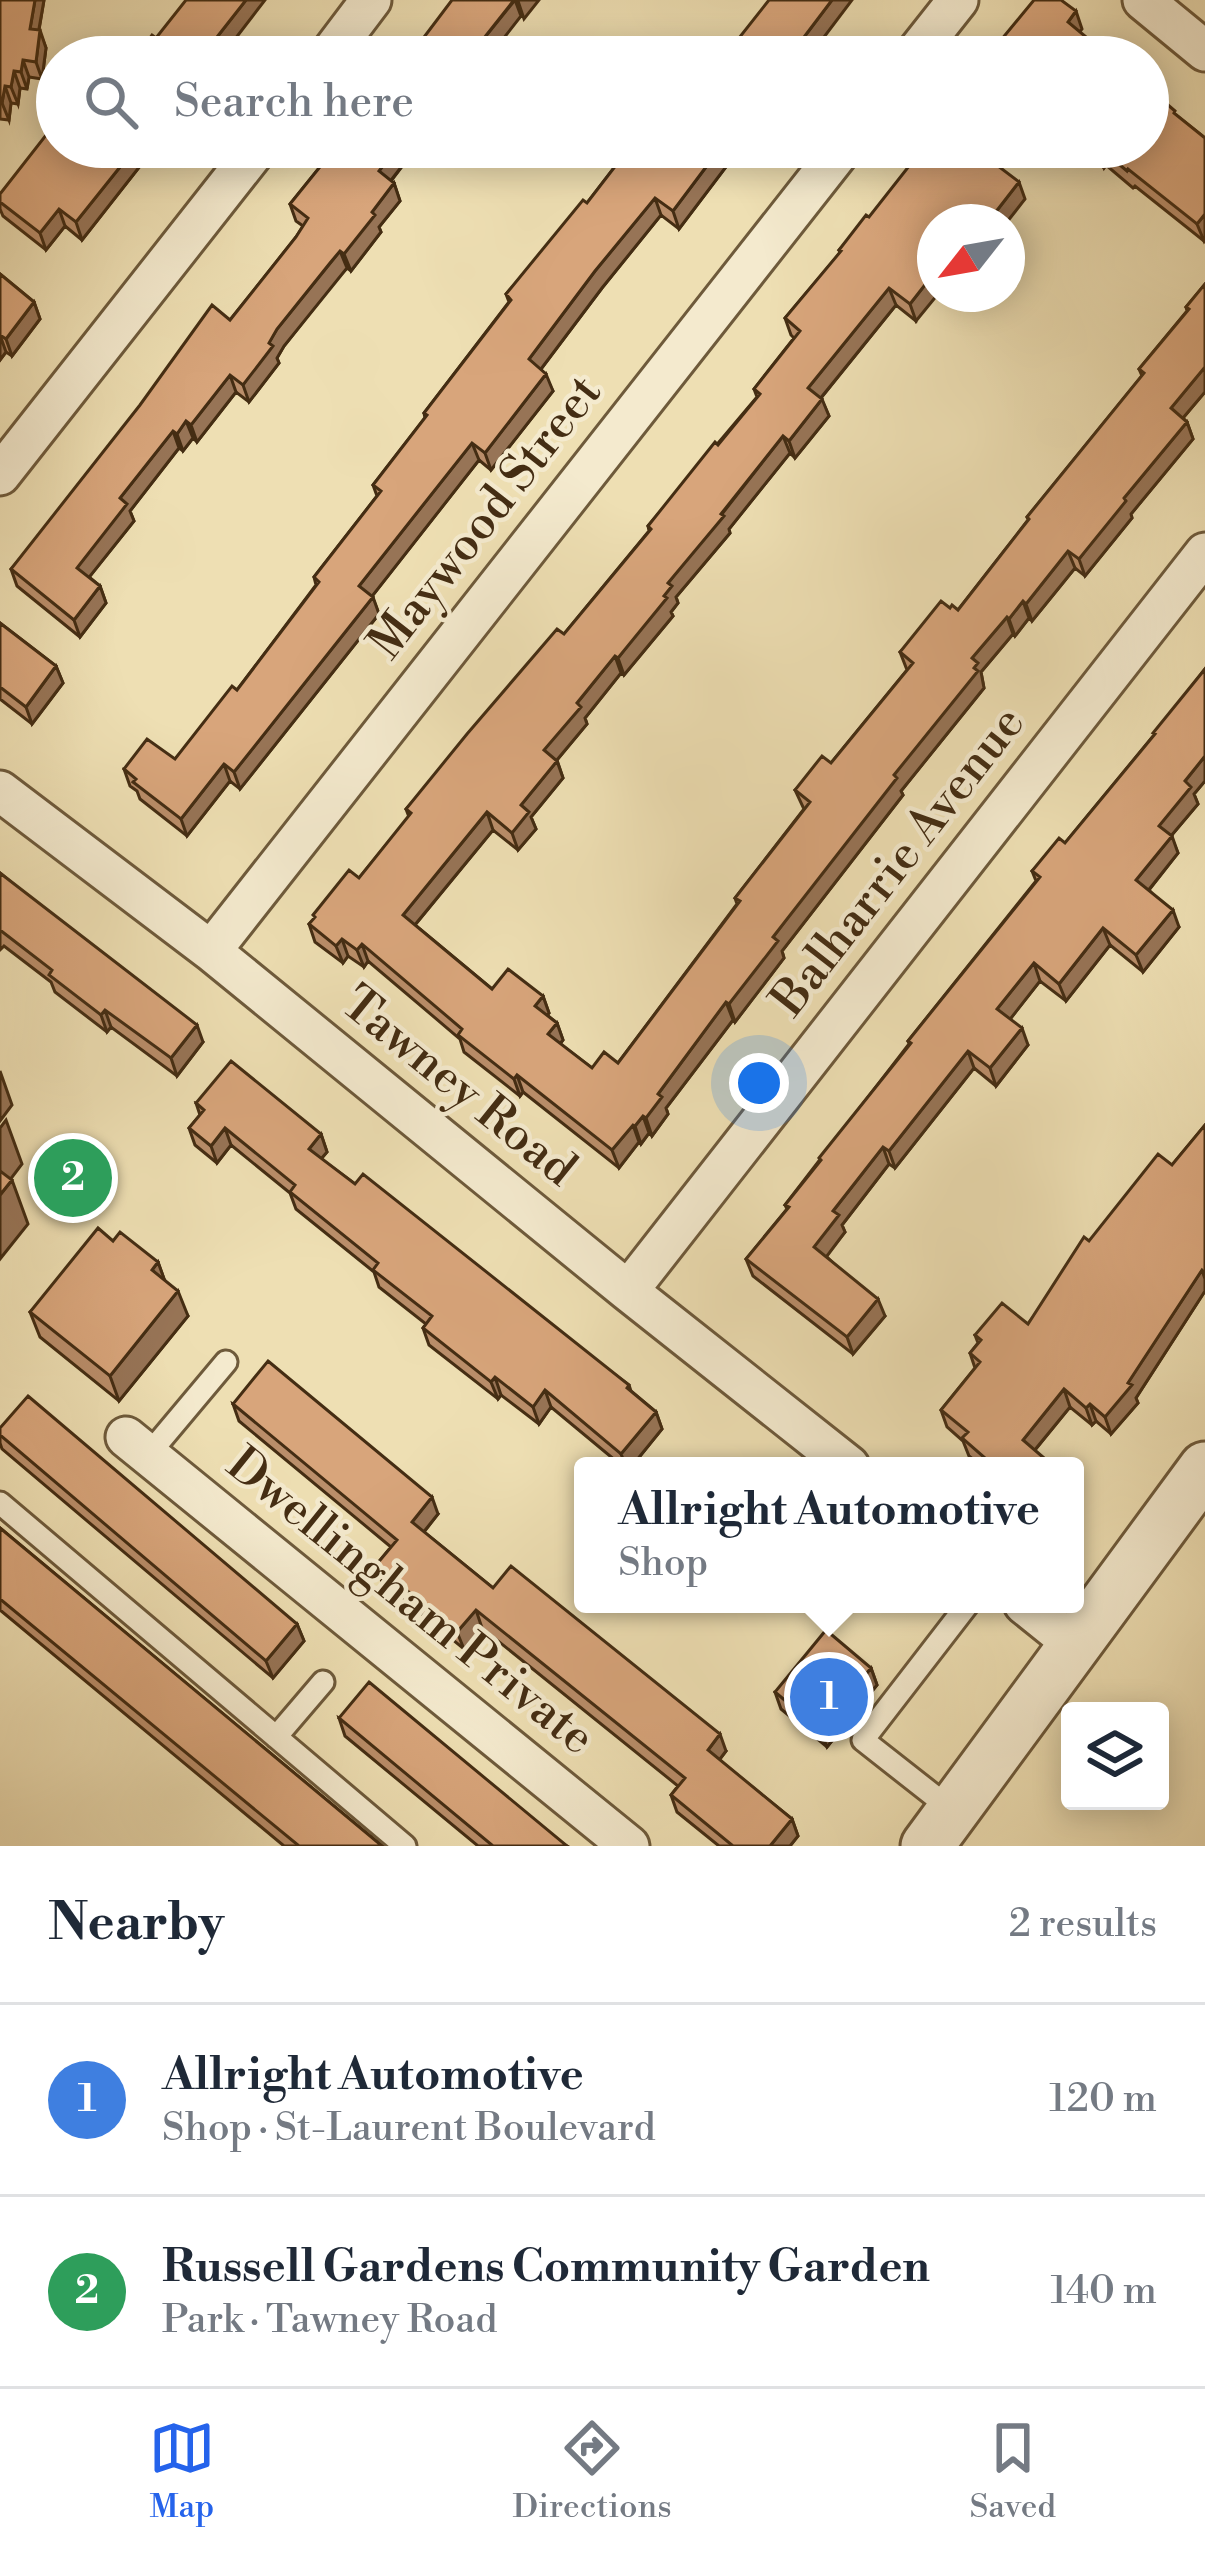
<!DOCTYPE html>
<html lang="en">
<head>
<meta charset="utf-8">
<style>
  body { margin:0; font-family:"Libre Bodoni",serif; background:#f2f2f3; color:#1f2937 }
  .controls { position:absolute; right:36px; bottom:36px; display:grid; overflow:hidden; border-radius:12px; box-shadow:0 6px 30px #0003 }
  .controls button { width:108px; height:108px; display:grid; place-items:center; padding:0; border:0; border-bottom:3px solid #e0e1e3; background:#fff; color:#1f2937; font:60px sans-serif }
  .compass { position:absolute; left:917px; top:204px; width:108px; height:108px; border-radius:50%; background:#fff; box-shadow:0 6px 30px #0003; rotate:239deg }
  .you { position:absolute; left:759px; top:1083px; width:42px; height:42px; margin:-30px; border:9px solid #fff; border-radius:50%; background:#1a73e8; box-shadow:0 0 0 18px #1a73e833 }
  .badge { display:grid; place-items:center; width:78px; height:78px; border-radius:50%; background:#2563eb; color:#fff; font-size:39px; font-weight:700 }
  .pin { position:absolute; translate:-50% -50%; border:6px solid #fff; box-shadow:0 3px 12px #0006 }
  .popup { position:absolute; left:574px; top:1457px; width:510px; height:156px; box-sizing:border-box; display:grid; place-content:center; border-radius:12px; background:#fff; filter:drop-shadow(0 3px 9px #0005); font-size:39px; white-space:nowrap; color:#747a83 }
  .popup b { font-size:45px; color:#1f2937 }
  .popup::after { content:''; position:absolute; left:50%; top:100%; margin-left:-24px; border:24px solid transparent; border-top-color:#fff }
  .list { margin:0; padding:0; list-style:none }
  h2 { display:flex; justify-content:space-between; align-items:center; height:156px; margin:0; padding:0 48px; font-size:51px }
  h2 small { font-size:39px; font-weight:400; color:#747a83 }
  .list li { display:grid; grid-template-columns:78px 1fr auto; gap:36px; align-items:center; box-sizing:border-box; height:192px; padding:0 48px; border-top:3px solid #e0e1e3 }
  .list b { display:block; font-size:45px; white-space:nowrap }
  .list p { margin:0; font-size:39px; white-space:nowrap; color:#747a83 }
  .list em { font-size:39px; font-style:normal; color:#747a83 }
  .icon { flex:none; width:66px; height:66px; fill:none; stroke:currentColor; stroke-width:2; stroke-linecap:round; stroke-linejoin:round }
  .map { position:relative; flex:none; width:1205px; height:1846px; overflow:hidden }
  .search { position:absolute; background:#fff; box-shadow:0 6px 30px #0003; left:36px; right:36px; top:36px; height:132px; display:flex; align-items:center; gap:30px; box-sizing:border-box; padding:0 42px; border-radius:66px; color:#747a83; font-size:45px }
  .sheet { height:540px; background:#fff }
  nav { display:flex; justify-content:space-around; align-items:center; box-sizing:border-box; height:168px; border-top:3px solid #e0e1e3; background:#fff; font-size:33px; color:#747a83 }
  nav a { display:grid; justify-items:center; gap:6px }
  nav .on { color:#2563eb }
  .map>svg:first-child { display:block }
  .green { fill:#b9c18c; stroke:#7e7750; stroke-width:3 }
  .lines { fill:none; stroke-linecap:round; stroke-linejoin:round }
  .service-casing { stroke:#6e5a3b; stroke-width:27 }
  .minor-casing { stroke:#6e5a3b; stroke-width:45 }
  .tertiary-casing { stroke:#6e5a3b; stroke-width:57 }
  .service { stroke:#f4eace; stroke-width:21 }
  .minor { stroke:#f4eace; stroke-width:39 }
  .tertiary { stroke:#f4eace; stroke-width:51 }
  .wall { fill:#ba8e6a; stroke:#442d13; stroke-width:3 }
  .shaded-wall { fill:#977456; stroke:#442d13; stroke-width:3 }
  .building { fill:#d8a57b; stroke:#442d13; stroke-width:3 }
  .labels { text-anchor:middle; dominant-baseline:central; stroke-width:9; stroke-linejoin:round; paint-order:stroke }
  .street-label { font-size:48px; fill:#442d13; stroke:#f4eace }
</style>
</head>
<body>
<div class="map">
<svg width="1205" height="1846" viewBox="0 0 1205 1846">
  <rect width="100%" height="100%" fill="#eedfb3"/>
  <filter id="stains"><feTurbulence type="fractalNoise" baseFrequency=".00167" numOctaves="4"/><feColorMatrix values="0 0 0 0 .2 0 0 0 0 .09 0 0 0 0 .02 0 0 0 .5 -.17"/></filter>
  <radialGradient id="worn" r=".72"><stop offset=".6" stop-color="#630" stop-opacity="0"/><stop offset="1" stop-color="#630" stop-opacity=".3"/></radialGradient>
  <!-- green -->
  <path class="green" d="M84,1145L101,1158L62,1211L45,1198Z"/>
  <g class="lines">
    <defs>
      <path id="service" d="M148,1455L226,1362
        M0,1503L405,1846
        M276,1737L323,1682
        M952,1810L863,1740L968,1604"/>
      <path id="minor" d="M1143,0L1205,51
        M328,57L371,0
        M913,57L958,0
        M0,475L258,147
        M0,791L211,951L628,1291L849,1466
        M211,951L843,147
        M628,1291L1205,553
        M126,1437L629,1846
        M1024,1604L1075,1645"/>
      <path id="tertiary" d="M927,1846L1205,1468"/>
    </defs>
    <!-- service casing -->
    <use href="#service" class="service-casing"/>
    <!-- minor casing -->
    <use href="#minor" class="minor-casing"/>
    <!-- tertiary casing -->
    <use href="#tertiary" class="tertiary-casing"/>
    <!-- service -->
    <use href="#service" class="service"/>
    <!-- minor -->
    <use href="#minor" class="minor"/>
    <!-- tertiary -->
    <use href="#tertiary" class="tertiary"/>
  </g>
  <!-- wall -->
  <path class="wall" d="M0,0H44L39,30L46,48L42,79L29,77L27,89L20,88L18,104L11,103L9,120L0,119Z
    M1177,116L1205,138L1204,241L1135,186L1133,188L1106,165L1104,168L1081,147H1148Z
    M57,147H155L82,240L65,226L46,250L3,216L0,209V194Z
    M336,147H422L419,151L416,148L391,181L394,183L400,201L379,227L381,232L351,271L347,268L336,280L284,346L277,358L279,363L249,402L236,392L197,442L193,438L183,451L179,448L130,511L134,521L89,577L100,586L106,603L80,637L17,586L11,569L230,320L296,237L303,226L296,221L290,204Z
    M630,147H741L679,229L661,215L602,288L541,369L553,391L491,470L479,460L372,596L379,614L240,789L230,781L187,836L140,799L137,791L130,786L124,769L175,759L237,690L316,585L314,577L377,496L373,485L425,418L424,413L509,302L506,294L587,203Z
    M1025,199L935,222L916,321L896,305L821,398L829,416L795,458L790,453L729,529L730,533L676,597L678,603L671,612L673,616L624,675L621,673L585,718L587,724L557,760L563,778L531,817L536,829L518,850L493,830L415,925L492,989L543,996L549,1013L547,1015L557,1023L563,1040L560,1044L592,1068L618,1063L737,904L735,898L804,809L795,790L831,763L907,670L900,652L950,608L958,610L1028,520L1027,517L1142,376L1139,369L1187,311L1186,307L1205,284V392L1183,418L1187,422L1193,439L1131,514L1132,518L1085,576L1075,568L1032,621L1029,618L1015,636L1013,634L981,672L984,688L901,791L903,795L782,951L784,958L735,1022L733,1020L666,1108L668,1114L652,1136L649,1133L641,1144L639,1142L619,1168L523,1092L520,1096L464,1052L460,1039L368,961L364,967L348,956L343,963L315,942L309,924L359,878L409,817L406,809L564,634L649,531L648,526L757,397L754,389L794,338L791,335L785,318L840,253L839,250L869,217Z
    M0,274L34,302L40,319L12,356L6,352L0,360Z
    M0,623L56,666L63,683L32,724L0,699Z
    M1205,669V781L1194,794L1198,804L1171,836L1178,853L1149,890L1179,927L1143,972L1110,945L1066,1001L1040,981L1010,1019L1028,1045L996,1086L974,1068L895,1168L889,1164L842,1225L845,1232L826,1256L885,1316L853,1354L753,1276L746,1259L787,1209L785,1205L909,1044L908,1041L1036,881L1032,871L1065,843L1154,735Z
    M0,873L203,1042L177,1076L111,1027L107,1032L55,992L51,982L4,946L0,950Z
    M196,1103L321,1134L327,1152L321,1159L629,1385L631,1391L656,1412L662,1429L632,1466H622L551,1407L539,1424L501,1395L498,1399L429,1345L423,1328L426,1324L379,1287L374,1272L296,1209L290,1193L231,1145L217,1163L195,1145L189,1128L200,1115Z
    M1205,1125V1291L1136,1398L1138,1403L1111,1434L1096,1421L1092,1425L1070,1407L1035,1450L1047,1466H981L969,1456L963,1441L947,1427L941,1410L975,1368L970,1353L978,1343L975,1335L1028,1324L1089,1241L1172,1165Z
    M113,1241L158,1262L164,1279L188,1316L119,1401L40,1337L30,1312Z
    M233,1404L438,1514L424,1532L493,1588L726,1751L719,1760L792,1819L798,1836L790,1846H719L677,1812L671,1795L678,1786L482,1628L464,1649L382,1582L376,1565L391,1547L239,1421Z
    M0,1428L297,1624L304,1641L273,1678L2,1449L0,1443Z
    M0,1528L382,1846H284L0,1610Z
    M871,1668L877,1685L827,1747L781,1709L775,1692Z
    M339,1718L567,1846H478L345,1736Z"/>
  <!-- shaded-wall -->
  <path class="shaded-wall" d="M35,0H44L36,46L30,29Z
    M246,0H265L225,52L227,57H206L217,37Z
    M515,0L521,16L489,57H469Z
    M519,0H539L524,19L518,1Z
    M832,0H852L809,57H789Z
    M1076,11L1082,29L1074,39L1068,22Z
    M40,30L46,48L42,79L36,62Z
    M23,60L29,77L27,89L21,72Z
    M14,71L20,88L18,104L11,87Z
    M5,86L11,103L9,120L2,103Z
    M136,147H155L82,240L76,222Z
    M397,147L416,148L385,188L379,171Z
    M721,147H741L679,229L673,211Z
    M1100,148L1106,165L1104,168L1098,151Z
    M1019,182L1025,199L1007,222H988Z
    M394,183L400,201L379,227L381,232L351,271L344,254L372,212Z
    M655,198L661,215L602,288L535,377L529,359L595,271Z
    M59,209L65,226L46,250L40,233Z
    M1205,214V239L1204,241L1197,224Z
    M340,251L347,268L284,346L277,358L279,363L249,402L243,385L277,329Z
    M935,272V294H938L916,321L910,304Z
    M889,288L896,305L815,405L808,388Z
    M34,302L40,319L12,356L6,339Z
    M0,335L6,352L0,360Z
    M1205,367V392L1177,425L1171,408Z
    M546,374L553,391L491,470L485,453Z
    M230,375L236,392L197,442L191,425Z
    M822,399L829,416L795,458L789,441Z
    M186,421L193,438L183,451L177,434Z
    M1187,422L1193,439L1131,514L1132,518L1085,576L1079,559L1124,498Z
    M173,431L179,448L130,511L134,521L83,585L77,568L120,498Z
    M783,436L790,453L729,529L730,533L676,597L678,603L671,612L673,616L624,675L618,658L664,596L668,583Z
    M472,443L479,460L366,604L359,586Z
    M1068,551L1075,568L1032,621L1026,604Z
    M100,586L106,603L80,637L74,620Z
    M373,597L379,614L240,789L234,772Z
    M1023,601L1029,618L1015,636L1009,619Z
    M1007,617L1013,634L981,672L984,688L901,791L903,795L782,951L784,958L735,1022L729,1004L773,937L894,775L972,658Z
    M615,656L621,673L585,718L587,724L551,767L544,750L577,703Z
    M56,666L63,683L32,724L26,707Z
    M1205,756V781L1194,794L1198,804L1165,843L1159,826L1185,781Z
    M557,761L563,778L531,817L536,829L518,850L512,833L521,805Z
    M224,764L230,781L187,836L181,819Z
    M487,812L493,830L409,932L403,915Z
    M1172,836L1178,853L1143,897L1136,880Z
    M1173,910L1179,927L1143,972L1136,955Z
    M1103,928L1110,945L1066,1001L1059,984Z
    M342,939L348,956L343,963L336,946Z
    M362,944L368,961L364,967L357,950Z
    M1034,963L1040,981L1004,1027L997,1009Z
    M543,996L549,1013L541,1023L535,1006Z
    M726,1002L733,1020L666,1108L668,1114L652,1136L646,1118L658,1094Z
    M105,1010L111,1027L107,1032L101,1015Z
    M557,1023L563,1040L554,1051L548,1034Z
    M197,1025L203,1042L177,1076L171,1058Z
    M1022,1028L1028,1045L996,1086L990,1068Z
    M968,1051L974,1068L895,1168L889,1151Z
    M0,1071L12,1105L0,1121Z
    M517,1075L523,1092L520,1096L514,1079Z
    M643,1116L649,1133L641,1144L635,1126Z
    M6,1120L22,1164L0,1193V1128Z
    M633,1125L639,1142L619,1168L612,1150Z
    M225,1128L231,1145L217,1163L211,1146Z
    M321,1134L327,1152L315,1166L309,1149Z
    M883,1147L889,1164L842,1225L845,1232L821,1264L814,1247L833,1211Z
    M12,1180L28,1224L0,1259V1195Z
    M158,1262L167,1287L152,1270Z
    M1202,1270L1205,1279V1291L1136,1398L1138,1403L1111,1434L1105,1417Z
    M178,1291L188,1316L119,1401L110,1376Z
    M878,1299L885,1316L853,1354L847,1337Z
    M495,1377L501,1395L498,1399L491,1382Z
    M1064,1389L1070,1407L1029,1457L1023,1440Z
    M545,1390L551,1407L539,1424L533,1407Z
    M1090,1404L1096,1421L1092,1425L1086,1408Z
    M656,1412L662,1429L632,1466H626L621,1454Z
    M432,1497L438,1514L418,1539L412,1522Z
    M476,1610L482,1628L464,1649L457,1632Z
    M297,1624L304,1641L273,1678L266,1661Z
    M871,1668L877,1685L827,1747L820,1730Z
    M720,1734L726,1751L714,1767L708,1750Z
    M792,1819L798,1836L790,1846H770Z"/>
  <!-- building -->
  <path class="building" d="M0,0H35L30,29L40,30L36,62L23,60L21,72L14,71L11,87L5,86L2,103H0Z
    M186,0H246L217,37L221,39L206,57H136L152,35L156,38Z
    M452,0H514L469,57H409Z
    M769,0H832L789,57H724Z
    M1034,0H1061L1076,11L1068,22L1110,57H987Z
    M1148,88L1175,111L1174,113L1205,138V214L1197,224L1128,169L1127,171L1100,148L1098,151L1094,147H1148Z
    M57,121V147H136L76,222L59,209L40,233L0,202V194Z
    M336,147H397L379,171L394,183L372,212L375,215L344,254L340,251L330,263L277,329L269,343L273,346L243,385L230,375L191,425L186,421L177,434L173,431L120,498L127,504L77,568L100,586L74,620L11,569L140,405L212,305L230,320L296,237L308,218L290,204Z
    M630,147H721L673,211L655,198L595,271L529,359L546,374L485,453L472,443L359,586L373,597L234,772L224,764L181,819L133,782L136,779L124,769L147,739L175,759L232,686L237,690L319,582L314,577L381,491L373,485L427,415L424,413L511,300L506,294L583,200L587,203Z
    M924,147H973L1019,182L988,222H935V272L910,304L889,288L808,388L822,399L789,441L783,436L721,514L724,516L668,583L672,586L664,596L667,598L618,658L615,656L577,703L581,707L544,750L557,761L521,805L529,812L512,833L487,812L403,915L492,989L508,969L543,996L535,1006L557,1023L548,1034L592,1068L604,1052L618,1063L740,901L735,898L810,802L795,790L822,756L831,763L913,663L900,652L941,601L950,608L952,605L958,610L1029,519L1027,517L1144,373L1139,369L1189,309L1186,307L1205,284V367L1171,408L1187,422L1124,498L1126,501L1079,559L1068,551L1026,604L1023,601L1009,619L1007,617L972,658L978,663L974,668L978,671L894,775L897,778L773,937L778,941L729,1004L726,1002L658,1094L662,1097L646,1118L643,1116L635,1126L633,1125L612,1150L517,1075L514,1079L458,1035L462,1029L362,944L357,950L342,939L336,946L309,924L315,917L313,915L349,870L359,878L411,813L406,809L467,734L557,629L564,634L651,529L648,526L715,442L718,445L760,394L754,389L800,331L785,318L841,251L839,250L866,215L869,217Z
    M0,274L34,302L6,339L0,335Z
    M0,623L56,666L26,707L0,687Z
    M1205,669V756L1185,781L1191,787L1159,826L1172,836L1136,880L1173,910L1136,955L1103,928L1059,984L1034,963L997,1009L1022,1028L990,1068L968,1051L889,1151L883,1147L833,1211L839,1215L814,1247L878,1299L847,1337L746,1259L789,1207L785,1205L821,1160L819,1158L911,1043L908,1041L1040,877L1032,871L1059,838L1065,843L1155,734L1153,733Z
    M0,873L197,1025L171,1058L105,1010L101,1015L49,975L52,970L0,930Z
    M231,1061L321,1134L309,1149L355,1184L363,1174L629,1385L627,1388L656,1412L621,1454L545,1390L533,1407L495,1377L491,1382L423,1328L432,1316L373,1270L378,1263L290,1192L295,1185L225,1128L211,1146L189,1128L204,1110L196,1103Z
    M1205,1125V1273L1202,1270L1128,1383L1132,1385L1105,1417L1090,1404L1086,1408L1064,1389L1023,1440L1044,1458L1037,1466H994L962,1438L968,1432L941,1410L980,1362L970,1353L981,1340L975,1335L1002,1303L1028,1324L1084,1237L1089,1241L1158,1154L1172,1165Z
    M0,1171L12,1180L0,1195Z
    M98,1228L113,1241L120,1232L158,1262L152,1270L178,1291L110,1376L30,1312Z
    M268,1361L432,1497L412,1522L493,1588L511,1566L720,1734L708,1750L792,1819L770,1846H733L671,1795L685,1778L476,1610L457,1632L376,1565L397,1540L233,1404Z
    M28,1396L297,1624L266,1661L0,1435V1428Z
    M0,1528L382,1846H299L0,1599Z
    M826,1630L871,1668L820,1730L775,1692Z
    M369,1682L567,1846H493L339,1718Z"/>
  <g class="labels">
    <!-- street labels -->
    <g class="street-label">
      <text transform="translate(486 518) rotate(-52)">Maywood Street</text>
      <text transform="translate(899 862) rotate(-52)">Balharrie Avenue</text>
      <text transform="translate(458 1087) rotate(39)">Tawney Road</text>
      <text transform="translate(410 1602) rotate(39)">Dwellingham Private</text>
    </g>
  </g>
  <rect width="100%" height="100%" filter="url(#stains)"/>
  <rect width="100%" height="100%" fill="url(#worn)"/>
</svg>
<div class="controls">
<button><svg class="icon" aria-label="layers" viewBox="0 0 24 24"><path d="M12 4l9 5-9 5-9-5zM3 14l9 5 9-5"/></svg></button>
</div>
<svg class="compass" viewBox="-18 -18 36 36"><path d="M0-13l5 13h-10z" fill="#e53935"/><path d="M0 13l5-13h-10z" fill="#747a83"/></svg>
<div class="you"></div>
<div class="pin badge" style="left:829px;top:1697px;background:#3f7fe0">1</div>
<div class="popup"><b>Allright Automotive</b>Shop</div>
<div class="pin badge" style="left:73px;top:1178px;background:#2e9e5b">2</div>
<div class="search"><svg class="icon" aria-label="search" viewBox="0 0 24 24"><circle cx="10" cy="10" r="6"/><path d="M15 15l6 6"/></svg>Search here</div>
</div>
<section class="sheet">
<h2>Nearby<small>2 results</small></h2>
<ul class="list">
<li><span class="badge" style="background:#3f7fe0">1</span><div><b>Allright Automotive</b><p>Shop · St-Laurent Boulevard</p></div><em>120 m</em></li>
<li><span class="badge" style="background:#2e9e5b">2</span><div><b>Russell Gardens Community Garden</b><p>Park · Tawney Road</p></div><em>140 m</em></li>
</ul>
</section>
<nav>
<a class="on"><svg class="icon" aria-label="map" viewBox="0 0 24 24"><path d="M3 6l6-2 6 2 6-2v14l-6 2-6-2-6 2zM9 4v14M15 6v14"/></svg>Map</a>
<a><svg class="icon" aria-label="directions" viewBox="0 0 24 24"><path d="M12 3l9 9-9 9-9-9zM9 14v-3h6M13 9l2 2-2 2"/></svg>Directions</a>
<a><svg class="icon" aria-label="saved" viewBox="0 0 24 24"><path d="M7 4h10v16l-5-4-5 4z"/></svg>Saved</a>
</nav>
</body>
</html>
